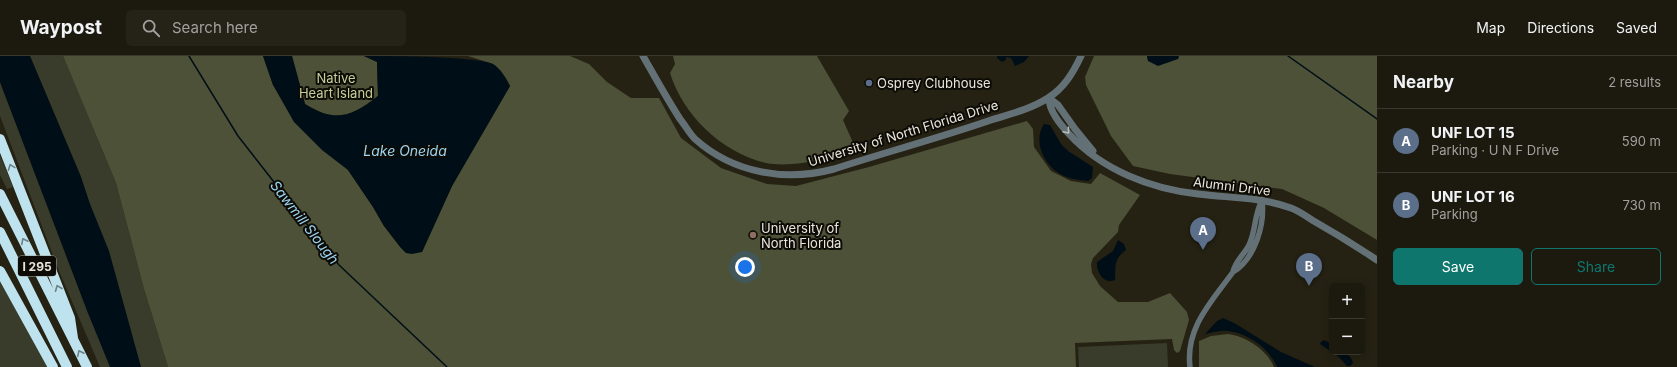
<!DOCTYPE html>
<html lang="en">
<head>
<meta charset="utf-8">
<style>
  body { margin:0; font-family:Inter,sans-serif; background:#252317; color:#f1f3f6 }
  .controls { position:absolute; right:12px; bottom:12px; display:grid; overflow:hidden; border-radius:6px; box-shadow:0 2px 10px #0003 }
  .controls button { width:36px; height:36px; display:grid; place-items:center; padding:0; border:0; border-bottom:1px solid #3a382e; background:#1c1a0e; color:#f1f3f6; font:20px sans-serif }
  .you { position:absolute; left:745px; top:211px; width:14px; height:14px; margin:-10px; border:3px solid #fff; border-radius:50%; background:#1a73e8; box-shadow:0 0 0 6px #1a73e833 }
  .badge { display:grid; place-items:center; width:26px; height:26px; border-radius:50%; background:#0f766e; color:#fff; font-size:13px; font-weight:700 }
  .pin { position:absolute; translate:-50% -33px; filter:drop-shadow(0 1px 2px #0008) }
  .pin::after { content:''; position:absolute; top:21px; width:14px; height:12px; background:inherit; clip-path:polygon(0 0,100% 0,50% 100%) }
  .list { margin:0; padding:0; list-style:none }
  h2 { display:flex; justify-content:space-between; align-items:center; height:52px; margin:0; padding:0 16px; font-size:17px }
  h2 small { font-size:13px; font-weight:400; color:#a0a19e }
  .list li { display:grid; grid-template-columns:26px 1fr auto; gap:12px; align-items:center; box-sizing:border-box; height:64px; padding:0 16px; border-top:1px solid #3a382e }
  .list b { display:block; font-size:15px; white-space:nowrap }
  .list p { margin:0; font-size:13px; white-space:nowrap; color:#a0a19e }
  .list em { font-size:13px; font-style:normal; color:#a0a19e }
  .actions { display:flex; gap:8px; padding:12px 16px }
  .actions a { flex:1; padding:9px 0; border:1px solid #0f766e; border-radius:6px; text-align:center; font-size:14px; color:#0f766e }
  .actions .main { background:#0f766e; color:#fff }
  .icon { flex:none; width:22px; height:22px; fill:none; stroke:currentColor; stroke-width:2; stroke-linecap:round; stroke-linejoin:round }
  .map { position:relative; flex:none; width:1377px; height:311px; overflow:hidden }
  header { display:flex; align-items:center; gap:24px; box-sizing:border-box; height:56px; padding:0 20px; background:#1c1a0e; border-bottom:1px solid #3a382e }
  header strong { font-size:19px }
  nav { display:flex; gap:22px; margin-inline-start:auto; font-size:14px }
  .search { width:280px; height:36px; background:#252317; display:flex; align-items:center; gap:10px; box-sizing:border-box; padding:0 14px; border-radius:6px; color:#a0a19e; font-size:15px }
  main { display:flex }
  aside { flex:1; background:#1c1a0e }
  .map>svg:first-child { display:block }
  .green { fill:#393c2b }
  .forest { fill:#4c5137 }
  .water { fill:#000e17 }
  .lines { fill:none; stroke-linecap:round; stroke-linejoin:round }
  .stream { stroke:#000e17; stroke-width:1.5 }
  .minor { stroke:#637176; stroke-width:5.5 }
  .tertiary { stroke:#637176; stroke-width:7 }
  .motorway { stroke:#bee2ee; stroke-width:10 }
  .oneway { stroke:#b9bdb8 }
  .oneway2 { stroke:#6e8185 }
  .service-dot { fill:#5c6f8a; stroke:#0d0b05; stroke-width:1.5 }
  .education-dot { fill:#8d6e63; stroke:#0d0b05; stroke-width:1.5 }
  .labels { text-anchor:middle; dominant-baseline:central; stroke-width:4; stroke-linejoin:round; paint-order:stroke }
  .shield { fill:#0d0b05; stroke:#a6a49c; stroke-width:1 }
  .shield-label { font-size:12px; font-weight:bold; fill:#e8e6dc }
  .park-label { font-size:13px; fill:#c6d09a; stroke:#0d0b05 }
  .poi-label { font-size:13px; fill:#e8e6dc; stroke:#0d0b05; text-anchor:start }
  .street-label { font-size:13px; fill:#e8e6dc; stroke:#0d0b05 }
  .water-label { font-size:14px; font-style:italic; fill:#9bd4f1; stroke:#0d0b05 }
</style>
</head>
<body>
<header>
<strong>Waypost</strong>
<div class="search"><svg class="icon" aria-label="search" viewBox="0 0 24 24"><circle cx="10" cy="10" r="6"/><path d="M15 15l6 6"/></svg>Search here</div>
<nav><a>Map</a><a>Directions</a><a>Saved</a></nav>
</header>
<main>
<div class="map">
<svg width="1377" height="311" viewBox="0 0 1377 311">
  <rect width="100%" height="100%" fill="#252213"/>
  <!-- green -->
  <path class="green" d="M30,0H63L116,127L144,233L168,311H141L81,121Z
    M0,26L88,257L111,311H100L59,215L0,60Z
    M0,99L13,131L7,133L0,119Z
    M0,222L48,311H0Z
    M1167,287L1168,311H1079L1078,291Z"/>
  <!-- forest -->
  <path class="forest" d="M63,0H263L273,29L348,114L373,151L384,170L401,192L422,196L452,130L510,30L493,8L468,0H570L589,8L607,26L631,42H659L681,82L721,112L767,128L796,130L869,111L1027,65L1033,73L1034,91L1051,115L1071,125L1091,128L1100,117L1140,139L1119,169L1118,176L1093,202L1091,208L1092,217L1100,230L1118,246H1148L1170,237L1187,256L1189,264L1180,295L1177,297L1174,294L1172,283L1075,287L1076,311H168L144,233L116,127Z
    M292,0H364L377,6L378,40C351,61 335,67 305,48Z
    M673,0H817L849,55L843,64L854,89L853,94C828,103 793,112 766,107C722,97 683,59 670,17L675,8Z
    M1094,0H1147L1148,5L1178,3L1179,0H1377V184L1324,152L1282,133L1170,118L1133,110L1111,80L1086,29L1085,21Z
    M1228,278C1246,280 1267,294 1274,311H1199V285L1211,280Z"/>
  <!-- water -->
  <path class="water" d="M0,0H30L81,121L90,148L109,195L141,311H110L88,257L0,26Z
    M263,0H292L305,48C335,67 352,61 378,40L377,6L364,0C391,0 473,0 493,8C500,12 507,23 510,30L452,130L422,196L412,198L406,197L401,192L384,170L373,151L348,114L322,94L294,66L273,29Z
    M997,0H1029L1024,6L1015,10L1011,2L1006,1V4L1002,6L997,2Z
    M1147,0H1179L1178,3L1158,10L1148,5Z
    M1044,68L1050,69L1061,88L1068,95L1093,111L1092,122L1088,125C1077,124 1065,122 1057,116C1043,106 1033,84 1044,68Z
    M1118,184L1124,188L1126,194C1113,204 1116,209 1115,224C1104,229 1096,216 1097,206L1113,195Z
    M1223,262L1236,268L1281,296L1315,311H1277C1269,292 1248,277 1227,275C1220,274 1212,277 1205,278L1217,265Z
    M1324,284L1332,288V296C1342,296 1350,296 1353,307L1350,310H1347L1339,301L1320,288L1321,286Z"/>
  <g class="lines">
    <!-- stream -->
    <path class="stream" d="M189,0L238,80L339,209L447,311
      M1288,0L1377,63"/>
    <!-- minor -->
    <path class="minor" d="M1233,216C1255,203 1265,168 1262,145
      M1190,311C1185,272 1212,245 1233,216C1235,205 1244,199 1249,189C1256,175 1254,159 1262,144"/>
    <!-- tertiary -->
    <path class="tertiary" d="M643,0C655,21 667,43 680,63C685,69 689,77 695,83C733,117 785,126 834,113C886,96 939,82 991,64C1010,58 1031,53 1048,42C1064,32 1073,17 1081,0
      M1049,42C1049,55 1060,68 1069,78C1102,114 1151,133 1198,138C1230,142 1261,141 1291,152C1299,155 1306,160 1312,164C1335,177 1356,190 1377,204
      M1049,42L1058,49L1075,73L1093,95"/>
    <!-- motorway -->
    <path class="motorway" d="M0,83L70,262L73,282
      M0,138L87,311
      M0,176L67,311
      M0,215L53,311"/>
  </g>
  <!-- one-way arrows -->
  <defs><path id="oneway-chevron" d="M-2-3.5L2.5 0L-2 3.5" fill="none" stroke-width="1.6" stroke-linecap="round" stroke-linejoin="round"/></defs>
  <use class="oneway" href="#oneway-chevron" transform="translate(1067 75) rotate(50)"/>
  <g class="oneway2">
    <use href="#oneway-chevron" transform="translate(11 111) rotate(-111)"/>
    <use href="#oneway-chevron" transform="translate(24 185) rotate(-117)"/>
    <use href="#oneway-chevron" transform="translate(58 232) rotate(-112)"/>
    <use href="#oneway-chevron" transform="translate(80 297) rotate(-116)"/>
  </g>
  <!-- markers -->
  <circle class="service-dot" cx="869" cy="27" r="4"/>
  <circle class="education-dot" cx="753" cy="179" r="4"/>
  <g class="labels">
    <!-- shield labels -->
    <rect class="shield" x="18" y="200" width="38" height="20" rx="3"/>
    <g class="shield-label">
      <text x="37" y="210">I 295</text>
    </g>
    <!-- park labels -->
    <g class="park-label">
      <text x="336" y="22">Native<tspan x="336" dy="15">Heart Island</tspan></text>
    </g>
    <!-- poi labels -->
    <g class="poi-label">
      <text x="877" y="27">Osprey Clubhouse</text>
      <text x="761" y="172">University of<tspan x="761" dy="15">North Florida</tspan></text>
    </g>
    <!-- street labels -->
    <g class="street-label">
      <text transform="translate(903 77) rotate(-17)">University of North Florida Drive</text>
      <text transform="translate(1232 130) rotate(7)">Alumni Drive</text>
    </g>
    <!-- water labels -->
    <g class="water-label">
      <text x="405" y="94">Lake Oneida</text>
      <text transform="translate(305 166) rotate(52)">Sawmill Slough</text>
    </g>
  </g>
</svg>
<div class="controls">
<button>+</button>
<button>−</button>
</div>
<div class="you"></div>
<div class="pin badge" style="left:1203px;top:194px;background:#5c6f8a">A</div>
<div class="pin badge" style="left:1309px;top:230px;background:#5c6f8a">B</div>
</div>
<aside>
<h2>Nearby<small>2 results</small></h2>
<ul class="list">
<li><span class="badge" style="background:#5c6f8a">A</span><div><b>UNF LOT 15</b><p>Parking · U N F Drive</p></div><em>590 m</em></li>
<li><span class="badge" style="background:#5c6f8a">B</span><div><b>UNF LOT 16</b><p>Parking</p></div><em>730 m</em></li>
</ul>
<div class="actions"><a class="main">Save</a><a>Share</a></div>
</aside>
</main>
</body>
</html>
